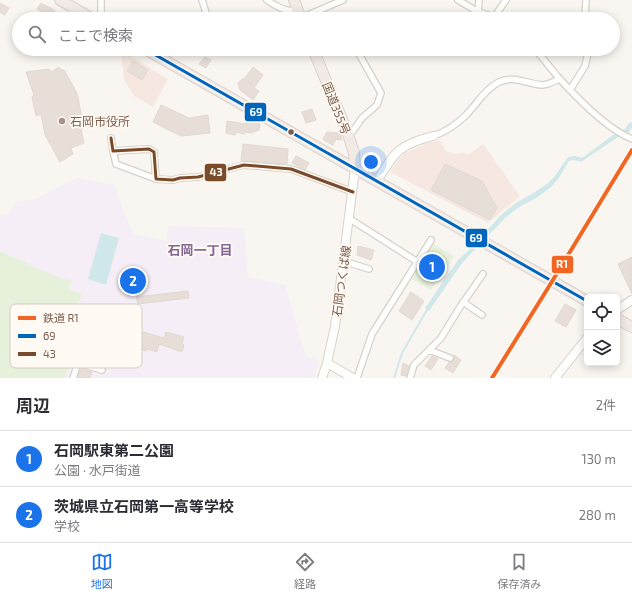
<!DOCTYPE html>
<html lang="ja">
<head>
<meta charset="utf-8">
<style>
  body { margin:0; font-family:"Exo 2","Noto Sans JP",sans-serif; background:#f7f7f7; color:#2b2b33 }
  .controls { position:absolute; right:12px; bottom:12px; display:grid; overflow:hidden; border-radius:6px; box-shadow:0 2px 10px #0003 }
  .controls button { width:36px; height:36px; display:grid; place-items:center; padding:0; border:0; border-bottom:1px solid #e1e1e2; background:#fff; color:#2b2b33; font:20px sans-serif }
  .you { position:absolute; left:371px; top:162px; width:14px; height:14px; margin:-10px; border:3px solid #fff; border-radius:50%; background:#1a73e8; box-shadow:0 0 0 6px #1a73e833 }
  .badge { display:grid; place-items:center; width:26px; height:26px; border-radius:50%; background:#1a73e8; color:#fff; font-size:13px; font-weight:700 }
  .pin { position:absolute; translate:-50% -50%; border:2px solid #fff; box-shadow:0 1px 4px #0006 }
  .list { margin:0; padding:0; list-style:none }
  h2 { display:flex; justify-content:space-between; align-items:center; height:52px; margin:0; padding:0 16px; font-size:17px }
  h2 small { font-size:13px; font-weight:400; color:#7c7c81 }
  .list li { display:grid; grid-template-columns:26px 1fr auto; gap:12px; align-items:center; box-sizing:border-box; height:56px; padding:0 16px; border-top:1px solid #e1e1e2 }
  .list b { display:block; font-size:15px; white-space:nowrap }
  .list p { margin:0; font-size:13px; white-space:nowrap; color:#7c7c81 }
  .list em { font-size:13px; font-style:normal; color:#7c7c81 }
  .icon { flex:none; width:22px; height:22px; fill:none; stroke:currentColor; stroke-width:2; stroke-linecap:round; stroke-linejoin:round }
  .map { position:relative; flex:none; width:632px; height:378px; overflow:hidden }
  .search { position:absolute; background:#fff; box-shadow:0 2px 10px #0003; left:12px; right:12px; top:12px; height:44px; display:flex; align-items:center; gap:10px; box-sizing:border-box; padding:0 14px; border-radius:22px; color:#7c7c81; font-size:15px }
  .sheet { height:164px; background:#fff }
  nav { display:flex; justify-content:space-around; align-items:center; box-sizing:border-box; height:56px; border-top:1px solid #e1e1e2; background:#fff; font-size:11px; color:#7c7c81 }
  nav a { display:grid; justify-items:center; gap:2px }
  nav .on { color:#1a73e8 }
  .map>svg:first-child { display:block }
  .commercial { fill:#f6e8e1 }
  .education { fill:#f6eef6 }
  .green { fill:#e7f0db }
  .water { fill:#d0e8ea }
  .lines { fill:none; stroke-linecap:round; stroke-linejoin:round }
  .stream { stroke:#d0e8ea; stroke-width:2 }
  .building { fill:#e6ded7; stroke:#e2d8d2 }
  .street-casing { stroke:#d7d1cb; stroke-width:8 }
  .secondary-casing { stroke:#d9d2cb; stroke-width:10 }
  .highway-casing { stroke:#dad1cc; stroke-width:12 }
  .street { stroke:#fefefd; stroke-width:5.5 }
  .secondary { stroke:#fefefd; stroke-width:8 }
  .highway { stroke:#f2eae7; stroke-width:10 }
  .bus-1-casing { stroke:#fffaf3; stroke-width:6 }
  .bus-2-casing { stroke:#fffaf3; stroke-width:6 }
  .bus-1 { stroke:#0065bd; stroke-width:3 }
  .bus-2 { stroke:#7a4b2a; stroke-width:3 }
  .rail-1-casing { stroke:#fffaf3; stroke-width:7 }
  .rail-1 { stroke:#f26522; stroke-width:4 }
  .poi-dot { fill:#a69286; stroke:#fffaf3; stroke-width:1.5 }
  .bus-dot { fill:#7a5c4d; stroke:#fffaf3; stroke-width:1.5 }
  .labels { text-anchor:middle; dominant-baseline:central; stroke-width:3.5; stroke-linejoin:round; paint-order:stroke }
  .street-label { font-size:12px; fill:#7a5c4d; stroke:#fffaf3 }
  .poi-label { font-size:12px; fill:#7a5c4d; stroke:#fffaf3; text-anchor:start }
  .neighbourhood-label { font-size:13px; font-weight:bold; fill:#846695; stroke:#fffaf3 }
  .key { fill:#fffaf3; stroke:#d7cbc1; stroke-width:1 }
  .key-label { font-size:11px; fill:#7a5c4d }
  .line-badge { stroke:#fffaf3; stroke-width:1.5 }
  .badge-label { font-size:11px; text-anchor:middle; font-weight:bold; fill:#fff }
</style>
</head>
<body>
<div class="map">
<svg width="632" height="378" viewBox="0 0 632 378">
  <rect width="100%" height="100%" fill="#f9f5f0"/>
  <!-- commercial -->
  <path class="commercial" d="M121,50L168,79L153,107L134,96L124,80Z
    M440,140L446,151L455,154L463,153L468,155L483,144L520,196L488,223L390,172L403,154L427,143Z"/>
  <!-- education -->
  <path class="education" d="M77,178L114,185L133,234L167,241L168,226L244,228L248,277L285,285L306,357L320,361L314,378H0V215L7,216L16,202L36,199Z"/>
  <!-- green -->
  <path class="green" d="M432,243L454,256L431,290L410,278Z
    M0,251L54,276L72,281L69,289L82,294L60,352L72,357L65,378H0Z"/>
  <!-- water -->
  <path class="water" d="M630,122L632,123V128L627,134L618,137L581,162L574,160L569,161L558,179L551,187L538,197L519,207L506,217L462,263L429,311L425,308L458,260L468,251L502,214L516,203L535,192L548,183L555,176L568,157L575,156L582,158L616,133L624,130Z
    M101,233L119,238L106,285L88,279Z"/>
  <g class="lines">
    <!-- stream -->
    <path class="stream" d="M394,378L402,353L428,308"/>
  </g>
  <!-- building -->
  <path class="building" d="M0,3L9,8L5,15L0,12Z
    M41,3L54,10L57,15L61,13L65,19H51L50,16L37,9Z
    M205,57L211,60L206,68L199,64Z
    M133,61L148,70L142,80L127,71Z
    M59,67L62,70H64L77,93L84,128L81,129L84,143L71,148L73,154L60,162L45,135L41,114L36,116L32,97L34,95L26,72L49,69L51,72Z
    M253,67L263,75L254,88L259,91L253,100L240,90L238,83L241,80L245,78Z
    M161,105L189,118L208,115L210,133L181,136L153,122Z
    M312,109L316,120L306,123L302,112Z
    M227,121L246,124L247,121L260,124L259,130L251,133L245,132L244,134L236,132L235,135L226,133Z
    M327,132L340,133L342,140L336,139L333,145L325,141L323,139Z
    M243,144L288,149L287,164L241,161Z
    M296,156L309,163L305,170L292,163Z
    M445,164L482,181L497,208L490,220L431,190Z
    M358,246L374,250L371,260L357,255Z
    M632,257V294L618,264Z
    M188,291L189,298L138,304L136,297Z
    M411,292L424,301L412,320L399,311Z
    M565,304L576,310L566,327L555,321Z
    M133,329L164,338L166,332L184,337L182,344L184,345L182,352L159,344L157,352L147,349L146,351L139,349L140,347L129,344Z
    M454,355L461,360L453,373L445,368L449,362L454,360Z
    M432,356L438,359L431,370L425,366Z
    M403,363L409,366L406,376L401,375Z
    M81,369L92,372L90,378H78Z"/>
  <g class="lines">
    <defs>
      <path id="street" d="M202,0L206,13
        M267,0C275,6 288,13 298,10
        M458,0L478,12L487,19
        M479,0L478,12L501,19
        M495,16L506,0
        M301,18L343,0
        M98,19L101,13V0
        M585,19L586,0
        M534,49C543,57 550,68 558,77C576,97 607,129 632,139
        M570,90L585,66L589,49
        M348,134L353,131L362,118L377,105L381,93L359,54L355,49
        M433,136C446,132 457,124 466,115C477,104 485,89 499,82C514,75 528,84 542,85C548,85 554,81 560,79
        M111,138L113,151L149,149L154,152L156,179L173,180L180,178L198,177L244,165L291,169L353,192
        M113,151L116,164L156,179
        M350,219L416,261
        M343,261L369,269
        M463,302L482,315
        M429,350L450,358
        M73,378L78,363L102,370
        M357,378L372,334L431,240
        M410,378L414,365L441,338L460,307L483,274"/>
      <path id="secondary" d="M377,181C395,152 398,145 433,136
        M617,310L632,300
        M327,363L353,378
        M322,378L327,363L335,326L355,169
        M555,378L587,338"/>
      <path id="highway" d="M60,0L93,19
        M294,0L301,19
        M145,49L587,301
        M313,49L348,134L354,153L355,169
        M617,319L632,327"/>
    </defs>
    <!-- street casing -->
    <use href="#street" class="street-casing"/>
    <!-- secondary casing -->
    <use href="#secondary" class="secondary-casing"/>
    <!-- highway casing -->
    <use href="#highway" class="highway-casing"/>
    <!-- street -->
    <use href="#street" class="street"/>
    <!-- secondary -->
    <use href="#secondary" class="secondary"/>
    <!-- highway -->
    <use href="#highway" class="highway"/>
    <defs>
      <path id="bus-1" d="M145,49L587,301"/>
      <path id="bus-2" d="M111,138L113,151L149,149L154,152L156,179L173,180L180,178L198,177L244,165L291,169L353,192"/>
    </defs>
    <!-- bus-1 casing -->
    <use href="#bus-1" class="bus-1-casing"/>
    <!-- bus-2 casing -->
    <use href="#bus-2" class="bus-2-casing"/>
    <!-- bus-1 -->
    <use href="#bus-1" class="bus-1"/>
    <!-- bus-2 -->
    <use href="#bus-2" class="bus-2"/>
    <defs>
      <path id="rail-1" d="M492,378L548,288L632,150"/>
    </defs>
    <!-- rail-1 casing -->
    <use href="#rail-1" class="rail-1-casing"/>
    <!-- rail-1 -->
    <use href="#rail-1" class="rail-1"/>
  </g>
  <!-- markers -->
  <circle class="poi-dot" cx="62" cy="121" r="4"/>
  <circle class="bus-dot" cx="291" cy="132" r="3.5"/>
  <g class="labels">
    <!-- street labels -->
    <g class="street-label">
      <text transform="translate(337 108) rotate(68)">国道355号</text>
      <text transform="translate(341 281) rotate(-82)">石岡つくば線</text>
    </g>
    <!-- poi labels -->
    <g class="poi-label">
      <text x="70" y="121">石岡市役所</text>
    </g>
    <!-- neighbourhood labels -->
    <g class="neighbourhood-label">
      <text x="200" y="250">石岡一丁目</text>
    </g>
  </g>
  <!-- legend -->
  <rect x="10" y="304" width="132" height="64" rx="6" class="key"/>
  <rect x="18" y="316" width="18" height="4" fill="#f26522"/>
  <rect x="18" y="334" width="18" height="4" fill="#0065bd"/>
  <rect x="18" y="352" width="18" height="4" fill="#7a4b2a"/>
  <g class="key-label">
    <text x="43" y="322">鉄道 R1</text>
    <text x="43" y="340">69</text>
    <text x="43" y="358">43</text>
  </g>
  <g class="line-badge">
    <rect x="244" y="102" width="23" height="20" rx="4" fill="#0065bd"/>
    <rect x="204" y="163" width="23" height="19" rx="4" fill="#7a4b2a"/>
    <rect x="465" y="228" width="23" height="20" rx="4" fill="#0065bd"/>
    <rect x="551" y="255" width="23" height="19" rx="4" fill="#f26522"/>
  </g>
  <g class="badge-label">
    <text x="256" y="116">69</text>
    <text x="216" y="176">43</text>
    <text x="476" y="242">69</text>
    <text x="562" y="268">R1</text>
  </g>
</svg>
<div class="controls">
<button><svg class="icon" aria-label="locate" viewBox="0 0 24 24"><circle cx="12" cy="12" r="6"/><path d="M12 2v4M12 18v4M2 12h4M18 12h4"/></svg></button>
<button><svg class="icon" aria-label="layers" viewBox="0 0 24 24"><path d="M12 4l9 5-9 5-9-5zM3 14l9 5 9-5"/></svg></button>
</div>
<div class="you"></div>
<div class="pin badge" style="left:432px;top:267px">1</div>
<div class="pin badge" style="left:133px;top:281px">2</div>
<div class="search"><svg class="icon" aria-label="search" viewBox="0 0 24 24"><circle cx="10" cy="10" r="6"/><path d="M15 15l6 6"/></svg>ここで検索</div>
</div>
<section class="sheet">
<h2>周辺<small>2件</small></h2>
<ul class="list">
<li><span class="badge">1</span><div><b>石岡駅東第二公園</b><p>公園 · 水戸街道</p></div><em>130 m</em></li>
<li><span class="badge">2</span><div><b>茨城県立石岡第一高等学校</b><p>学校</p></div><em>280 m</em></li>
</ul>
</section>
<nav>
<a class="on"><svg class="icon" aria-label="map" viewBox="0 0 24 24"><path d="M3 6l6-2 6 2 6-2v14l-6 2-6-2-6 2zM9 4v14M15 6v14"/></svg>地図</a>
<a><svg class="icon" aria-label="directions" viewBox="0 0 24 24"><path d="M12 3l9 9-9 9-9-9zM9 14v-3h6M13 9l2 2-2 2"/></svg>経路</a>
<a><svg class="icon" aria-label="saved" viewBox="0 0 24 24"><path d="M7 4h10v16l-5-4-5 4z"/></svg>保存済み</a>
</nav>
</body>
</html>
